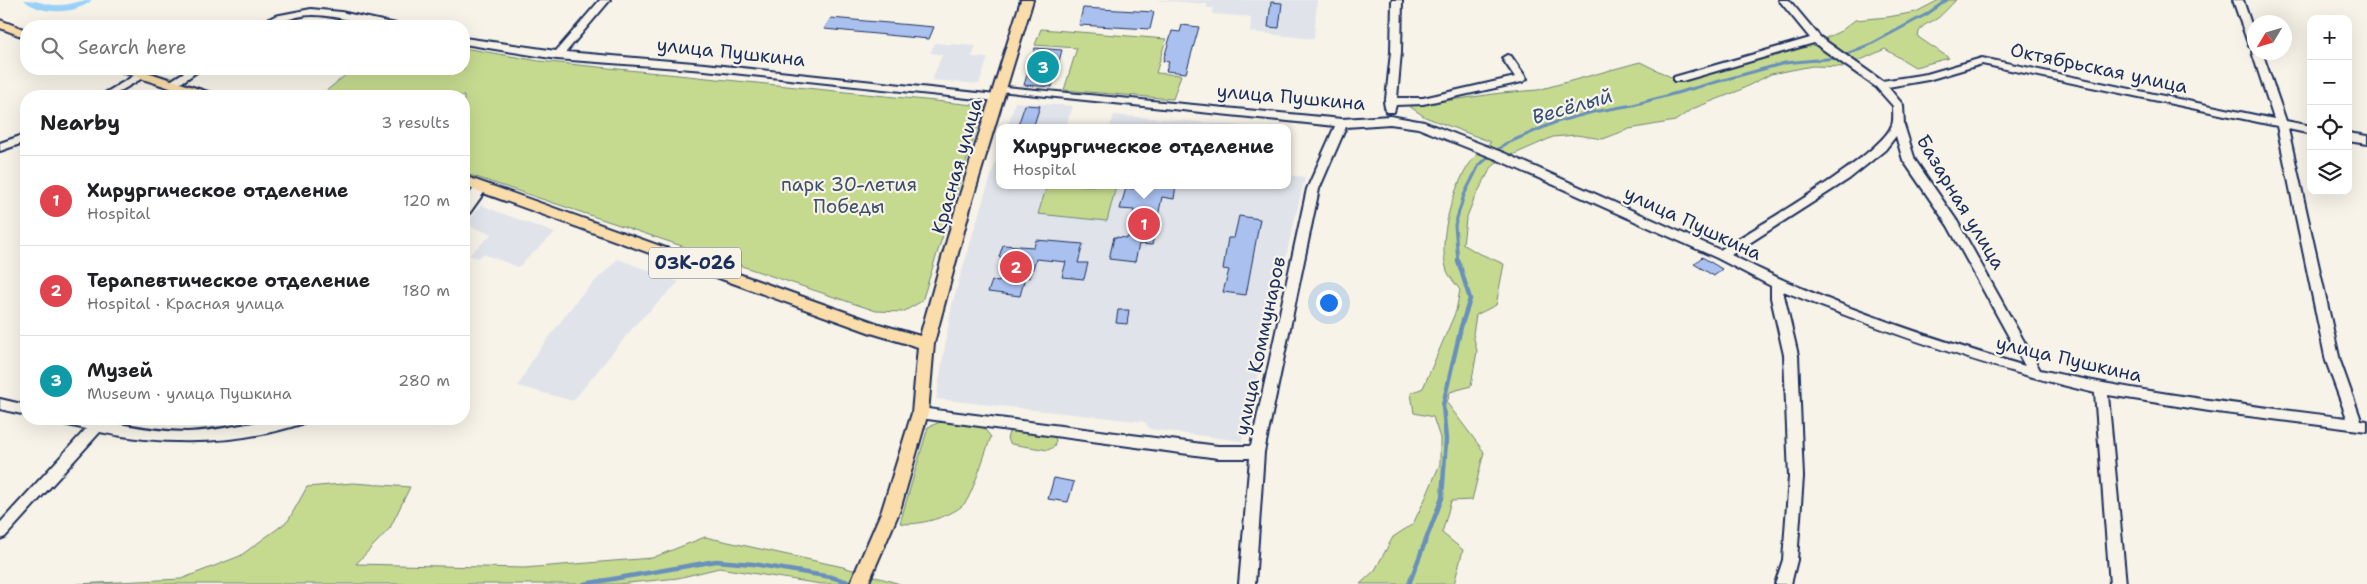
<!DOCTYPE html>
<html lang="en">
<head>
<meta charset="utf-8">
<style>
  body { margin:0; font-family:"Shantell Sans",sans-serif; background:#f6f6f6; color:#202124 }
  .controls { position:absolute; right:15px; top:15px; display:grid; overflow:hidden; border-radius:10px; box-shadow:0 5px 20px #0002 }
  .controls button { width:45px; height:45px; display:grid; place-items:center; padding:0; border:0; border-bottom:1px solid #e0e0e0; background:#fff; color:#202124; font:25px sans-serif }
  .compass { position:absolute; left:2247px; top:15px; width:45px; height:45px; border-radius:50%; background:#fff; box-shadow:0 5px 20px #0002; rotate:232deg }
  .you { position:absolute; left:1328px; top:302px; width:18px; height:18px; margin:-12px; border:4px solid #fff; border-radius:50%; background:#1a73e8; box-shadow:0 0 0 8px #1a73e833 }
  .badge { display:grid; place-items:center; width:32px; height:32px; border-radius:50%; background:#0f766e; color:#fff; font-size:16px; font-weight:700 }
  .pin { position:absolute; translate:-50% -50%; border:2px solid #fff; box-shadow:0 1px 5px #0006 }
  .popup { position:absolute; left:996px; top:124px; width:295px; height:65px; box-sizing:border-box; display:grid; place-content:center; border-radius:10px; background:#fff; filter:drop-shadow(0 1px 4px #0005); font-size:16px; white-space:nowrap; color:#757577 }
  .popup b { font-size:19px; color:#202124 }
  .popup::after { content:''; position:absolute; left:50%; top:100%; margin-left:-10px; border:10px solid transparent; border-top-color:#fff }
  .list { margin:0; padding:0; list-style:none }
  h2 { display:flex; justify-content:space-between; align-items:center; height:65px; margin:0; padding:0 20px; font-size:21px }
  h2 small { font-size:16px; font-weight:400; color:#757577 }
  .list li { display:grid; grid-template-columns:32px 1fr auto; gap:15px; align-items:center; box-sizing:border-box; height:90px; padding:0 20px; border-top:1px solid #e0e0e0 }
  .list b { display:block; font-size:19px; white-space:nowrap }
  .list p { margin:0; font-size:16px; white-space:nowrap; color:#757577 }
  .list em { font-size:16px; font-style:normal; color:#757577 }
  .icon { flex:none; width:28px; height:28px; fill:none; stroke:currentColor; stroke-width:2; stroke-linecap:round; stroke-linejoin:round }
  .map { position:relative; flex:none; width:2367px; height:584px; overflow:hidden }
  .search { position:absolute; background:#fff; box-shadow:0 5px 20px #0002; left:20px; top:20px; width:450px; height:55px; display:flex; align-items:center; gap:12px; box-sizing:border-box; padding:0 18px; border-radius:20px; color:#757577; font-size:19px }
  .panel { position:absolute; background:#fff; box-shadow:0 5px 20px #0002; left:20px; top:90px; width:450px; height:335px; border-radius:20px }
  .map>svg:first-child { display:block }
  .built { fill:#e0e4ea }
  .green { fill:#c6da8f; stroke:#708476 }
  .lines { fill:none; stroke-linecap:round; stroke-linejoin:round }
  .stream-far1 { stroke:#6790bb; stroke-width:3 }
  .stream { stroke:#6790bb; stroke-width:4.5 }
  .canal { fill:#9ad1f9; fill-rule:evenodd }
  .building { fill:#aac1ef; stroke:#1b2f5e }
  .minor-casing { stroke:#1b2f5e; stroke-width:4 }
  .major-casing { stroke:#1b2f5e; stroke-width:4 }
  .minor { fill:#f7f3e8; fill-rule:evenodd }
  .major { fill:#faddab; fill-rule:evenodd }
  .labels { text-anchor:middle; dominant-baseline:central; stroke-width:4.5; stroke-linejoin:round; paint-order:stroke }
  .shield { fill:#f7f3e8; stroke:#5d6a87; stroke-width:1 }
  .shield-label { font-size:18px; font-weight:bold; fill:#1b2f5e }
  .street-label { font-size:19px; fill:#1b2f5e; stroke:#f7f3e8 }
  .park-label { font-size:19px; fill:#3d5168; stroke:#f7f3e8 }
  .water-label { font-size:20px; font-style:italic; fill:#344f7d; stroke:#f7f3e8 }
</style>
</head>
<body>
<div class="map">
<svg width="2367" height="584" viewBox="0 0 2367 584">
  <rect width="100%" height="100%" fill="#f7f3e8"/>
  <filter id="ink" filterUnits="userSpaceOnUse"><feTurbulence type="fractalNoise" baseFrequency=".02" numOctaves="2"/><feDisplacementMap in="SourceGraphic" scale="10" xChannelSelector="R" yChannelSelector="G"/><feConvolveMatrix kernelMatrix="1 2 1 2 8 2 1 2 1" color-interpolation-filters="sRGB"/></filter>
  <g filter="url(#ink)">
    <!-- built -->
    <path class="built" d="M1154,0H1317L1314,39L1250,32L1251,17L1212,14L1213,8H1207V4Z
      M935,43L976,46L972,57L988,58L979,84L932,80L942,55L930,53Z
      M1015,102L1073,106L1065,128H1007Z
      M1114,115L1235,125L1254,128H1110Z
      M1000,149V185H1288V175L1305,177L1242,441L1150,429L1145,422L936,399L952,304L982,203Z
      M481,205L509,216L555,233L518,267L483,254L478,258L469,255L492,234L465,225Z
      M618,259L679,282L636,324L573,401L518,386L534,357L580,296Z"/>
    <!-- green -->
    <path class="green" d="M1939,0H1956C1950,6 1944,13 1938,18C1929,24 1919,24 1918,37L1949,58L1915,67L1885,49L1845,67L1812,66L1771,74L1738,91L1692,109L1675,121L1629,129L1603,139L1576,135L1553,137L1499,161L1491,168L1474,199L1466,219L1463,244L1476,252L1504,264L1496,305L1476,315L1473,334L1477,351L1471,386L1450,392L1447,403L1484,452L1472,500L1451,501L1442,533L1463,550L1454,584H1360L1375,570L1393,537L1413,524L1426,497L1440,464V438L1433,417L1414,413L1411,393L1423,388L1456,311L1460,290C1456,284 1450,278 1447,271C1437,240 1453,183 1474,158C1478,152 1485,147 1491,142L1425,117L1409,106L1501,93L1538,90L1640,62L1679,81L1806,47L1841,31L1855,20L1888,17L1916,12Z
      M1041,29L1166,39L1156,73L1181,75L1173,99L1064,90L1077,48L1035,45Z
      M464,48L539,61L984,106L922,301L903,312L876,311L464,173V96H320L353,69H464Z
      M1047,185L1116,186L1107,221L1038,214Z
      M940,422L982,426L991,437C986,450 972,495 965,503C954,516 916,527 900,523L928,427Z
      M1015,429L1053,435L1056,440L1054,447L1048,450L1011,444L1007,439L1009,432Z
      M353,483L410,487L390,528L356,564L524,568L652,558L705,537L843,567L900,584H821L719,568L678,578L618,584H77L181,579L240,556L288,521L307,487Z"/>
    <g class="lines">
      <!-- stream-far1 -->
      <path class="stream-far1" d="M1458,262L1455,225L1464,195L1479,165L1505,144L1556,122L1593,112L1633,105L1785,63L1837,58L1871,44L1927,14L1947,0"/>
      <!-- stream -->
      <path class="stream" d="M584,584L716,561L753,564L831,577L855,584
        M1409,584L1442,498L1446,440L1443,405L1461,327L1470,299L1458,260"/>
      <!-- canal -->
      <path class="canal" d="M24,0C37,0 48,6 60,5C71,5 80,0 92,0C76,15 40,15 24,0Z"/>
    </g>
    <!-- building -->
    <path class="building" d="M1271,2L1282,3L1279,28L1268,27Z
      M1083,8L1154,12L1150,29L1079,25Z
      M831,18L934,27L929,39L824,29Z
      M1182,25L1199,27L1186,73L1166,71L1169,62L1163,61L1172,31L1180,32Z
      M1035,48L1062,50L1052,87L1024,85Z
      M1025,105L1040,106L1033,128H1017Z
      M1148,185H1176L1174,199L1162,197L1152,245L1139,244L1135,262L1109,259L1114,237L1128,238L1134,210L1120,209L1126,188L1148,190Z
      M1239,216L1260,219L1246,295L1223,292L1229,270L1223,269L1228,238H1234Z
      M1036,240L1083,244L1078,263H1088L1084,279L1062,277L1066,262L1036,259L1030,278L1025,277L1020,296L988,292L992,281L999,282L1007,258L999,257L1003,245L1034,247Z
      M1702,257L1722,269L1714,276L1694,264Z
      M1118,310H1129L1127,324L1116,323Z
      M1054,478L1074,482L1068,502L1048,499Z"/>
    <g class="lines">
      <defs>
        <path id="minor" d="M600,0H610L566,52L705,64L996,95L1001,98L996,101L705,70L557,59L464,44V38L556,51Z
          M1392,0H1402L1401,52L1397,98H1423L1515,77L1502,58L1507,55L1511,56L1527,79L1522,82L1423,104L1396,105L1394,112H1386L1384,102L1386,99L1391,52Z
          M1779,0H1789L1820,37L1882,81L1927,74L1982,58L2274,119L2252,52L2254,49V52H2262L2286,121L2311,126V134L2288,129L2340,361L2361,420L2367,421V431L2209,411L2108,395L2126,584H2110L2095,393C1988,368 1885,332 1783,291L1798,355L1803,477L1797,560L1791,584H1775L1783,560L1789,477L1784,355L1771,298V286L1717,258L1496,159L1418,128L1390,124L1346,127L1319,189L1264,452L1255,584H1239L1250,458H1218L920,418L915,417L913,413L915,409L920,408L1218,446H1251L1307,189L1335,126L999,91L994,88L995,86L1342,119L1390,116L1424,122L1504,153L1720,250C1753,229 1881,156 1892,125C1894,120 1893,111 1893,106L1876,87L1814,43L1682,81H1674V77L1810,38ZM1982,64L2277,126L2326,361L2347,418C2244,405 2142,393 2040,370L1957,221L1915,160L1904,125L1903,105L1888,87L1928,80ZM1896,136L1903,160L1948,226L2025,366C1924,336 1825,303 1731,255L1849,179L1885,150Z
          M2233,0H2243L2254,33V49L2249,46Z
          M311,9L341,12L396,24L397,26C369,28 341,15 312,15C292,15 275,27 256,26L275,16Z
          M189,69H201L175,87H167V83Z
          M142,71L147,74L146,76L112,96H100Z
          M2348,133L2367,136V144L2348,141Z
          M26,134V142L0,151V143Z
          M482,183L488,187L468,215L464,216C464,204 470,187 482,183Z
          M0,399L26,405V415L0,409Z
          M57,419C101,416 143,432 187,432C227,431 266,416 306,419L304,423C237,445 168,446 100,432L5,537L0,539V523L86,429L59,423Z"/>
        <path id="major" d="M1021,0H1033L972,201L934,343L928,413L900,510L868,584H850L882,510L912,413L918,347L871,333L464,186V176L879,324L920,336L958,201Z
          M0,20L26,30V38L0,28Z
          M120,69H138L211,93L212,96H194L122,72Z"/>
      </defs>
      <!-- minor casing -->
      <use href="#minor" class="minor-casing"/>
      <!-- major casing -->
      <use href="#major" class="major-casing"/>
      <!-- minor -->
      <use href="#minor" class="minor"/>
      <!-- major -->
      <use href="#major" class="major"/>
    </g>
  </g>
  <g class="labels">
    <!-- shield labels -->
    <rect class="shield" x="649" y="247.5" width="92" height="31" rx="4"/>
    <g class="shield-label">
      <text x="695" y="263">03К-026</text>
    </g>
    <!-- street labels -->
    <g class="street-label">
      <text transform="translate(731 52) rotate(6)">улица Пушкина</text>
      <text transform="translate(2099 68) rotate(12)">Октябрьская улица</text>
      <text transform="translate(1291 97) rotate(5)">улица Пушкина</text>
      <text transform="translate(957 166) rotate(-74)">Красная улица</text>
      <text transform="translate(1961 202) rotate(59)">Базарная улица</text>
      <text transform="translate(1693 223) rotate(25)">улица Пушкина</text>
      <text transform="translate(1260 346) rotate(-78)">улица Коммунаров</text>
      <text transform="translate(2069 359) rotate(13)">улица Пушкина</text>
    </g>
    <!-- park labels -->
    <g class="park-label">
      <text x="849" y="184">парк 30-летия<tspan x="849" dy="22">Победы</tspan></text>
    </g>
    <!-- water labels -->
    <g class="water-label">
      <text transform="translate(1572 106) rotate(-16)">Весёлый</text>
    </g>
  </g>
</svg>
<div class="controls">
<button>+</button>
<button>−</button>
<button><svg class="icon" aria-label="locate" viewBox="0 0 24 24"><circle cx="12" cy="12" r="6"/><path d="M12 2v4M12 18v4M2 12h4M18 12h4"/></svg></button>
<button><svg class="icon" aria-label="layers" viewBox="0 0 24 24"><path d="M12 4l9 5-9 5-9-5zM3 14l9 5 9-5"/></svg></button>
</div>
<svg class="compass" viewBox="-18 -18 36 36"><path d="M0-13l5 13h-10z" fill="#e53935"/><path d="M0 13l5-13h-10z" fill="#757577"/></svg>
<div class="you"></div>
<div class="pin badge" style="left:1144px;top:224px;background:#e0444e">1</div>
<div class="popup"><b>Хирургическое отделение</b>Hospital</div>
<div class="pin badge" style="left:1016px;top:267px;background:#e0444e">2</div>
<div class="pin badge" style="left:1043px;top:67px;background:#0f9aa8">3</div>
<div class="search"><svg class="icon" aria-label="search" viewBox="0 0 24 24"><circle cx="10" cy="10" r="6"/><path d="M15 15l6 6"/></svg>Search here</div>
<section class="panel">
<h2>Nearby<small>3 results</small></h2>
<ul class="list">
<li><span class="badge" style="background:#e0444e">1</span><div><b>Хирургическое отделение</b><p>Hospital</p></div><em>120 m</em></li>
<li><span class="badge" style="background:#e0444e">2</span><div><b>Терапевтическое отделение</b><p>Hospital · Красная улица</p></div><em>180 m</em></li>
<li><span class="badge" style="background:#0f9aa8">3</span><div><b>Музей</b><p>Museum · улица Пушкина</p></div><em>280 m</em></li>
</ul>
</section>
</div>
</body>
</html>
